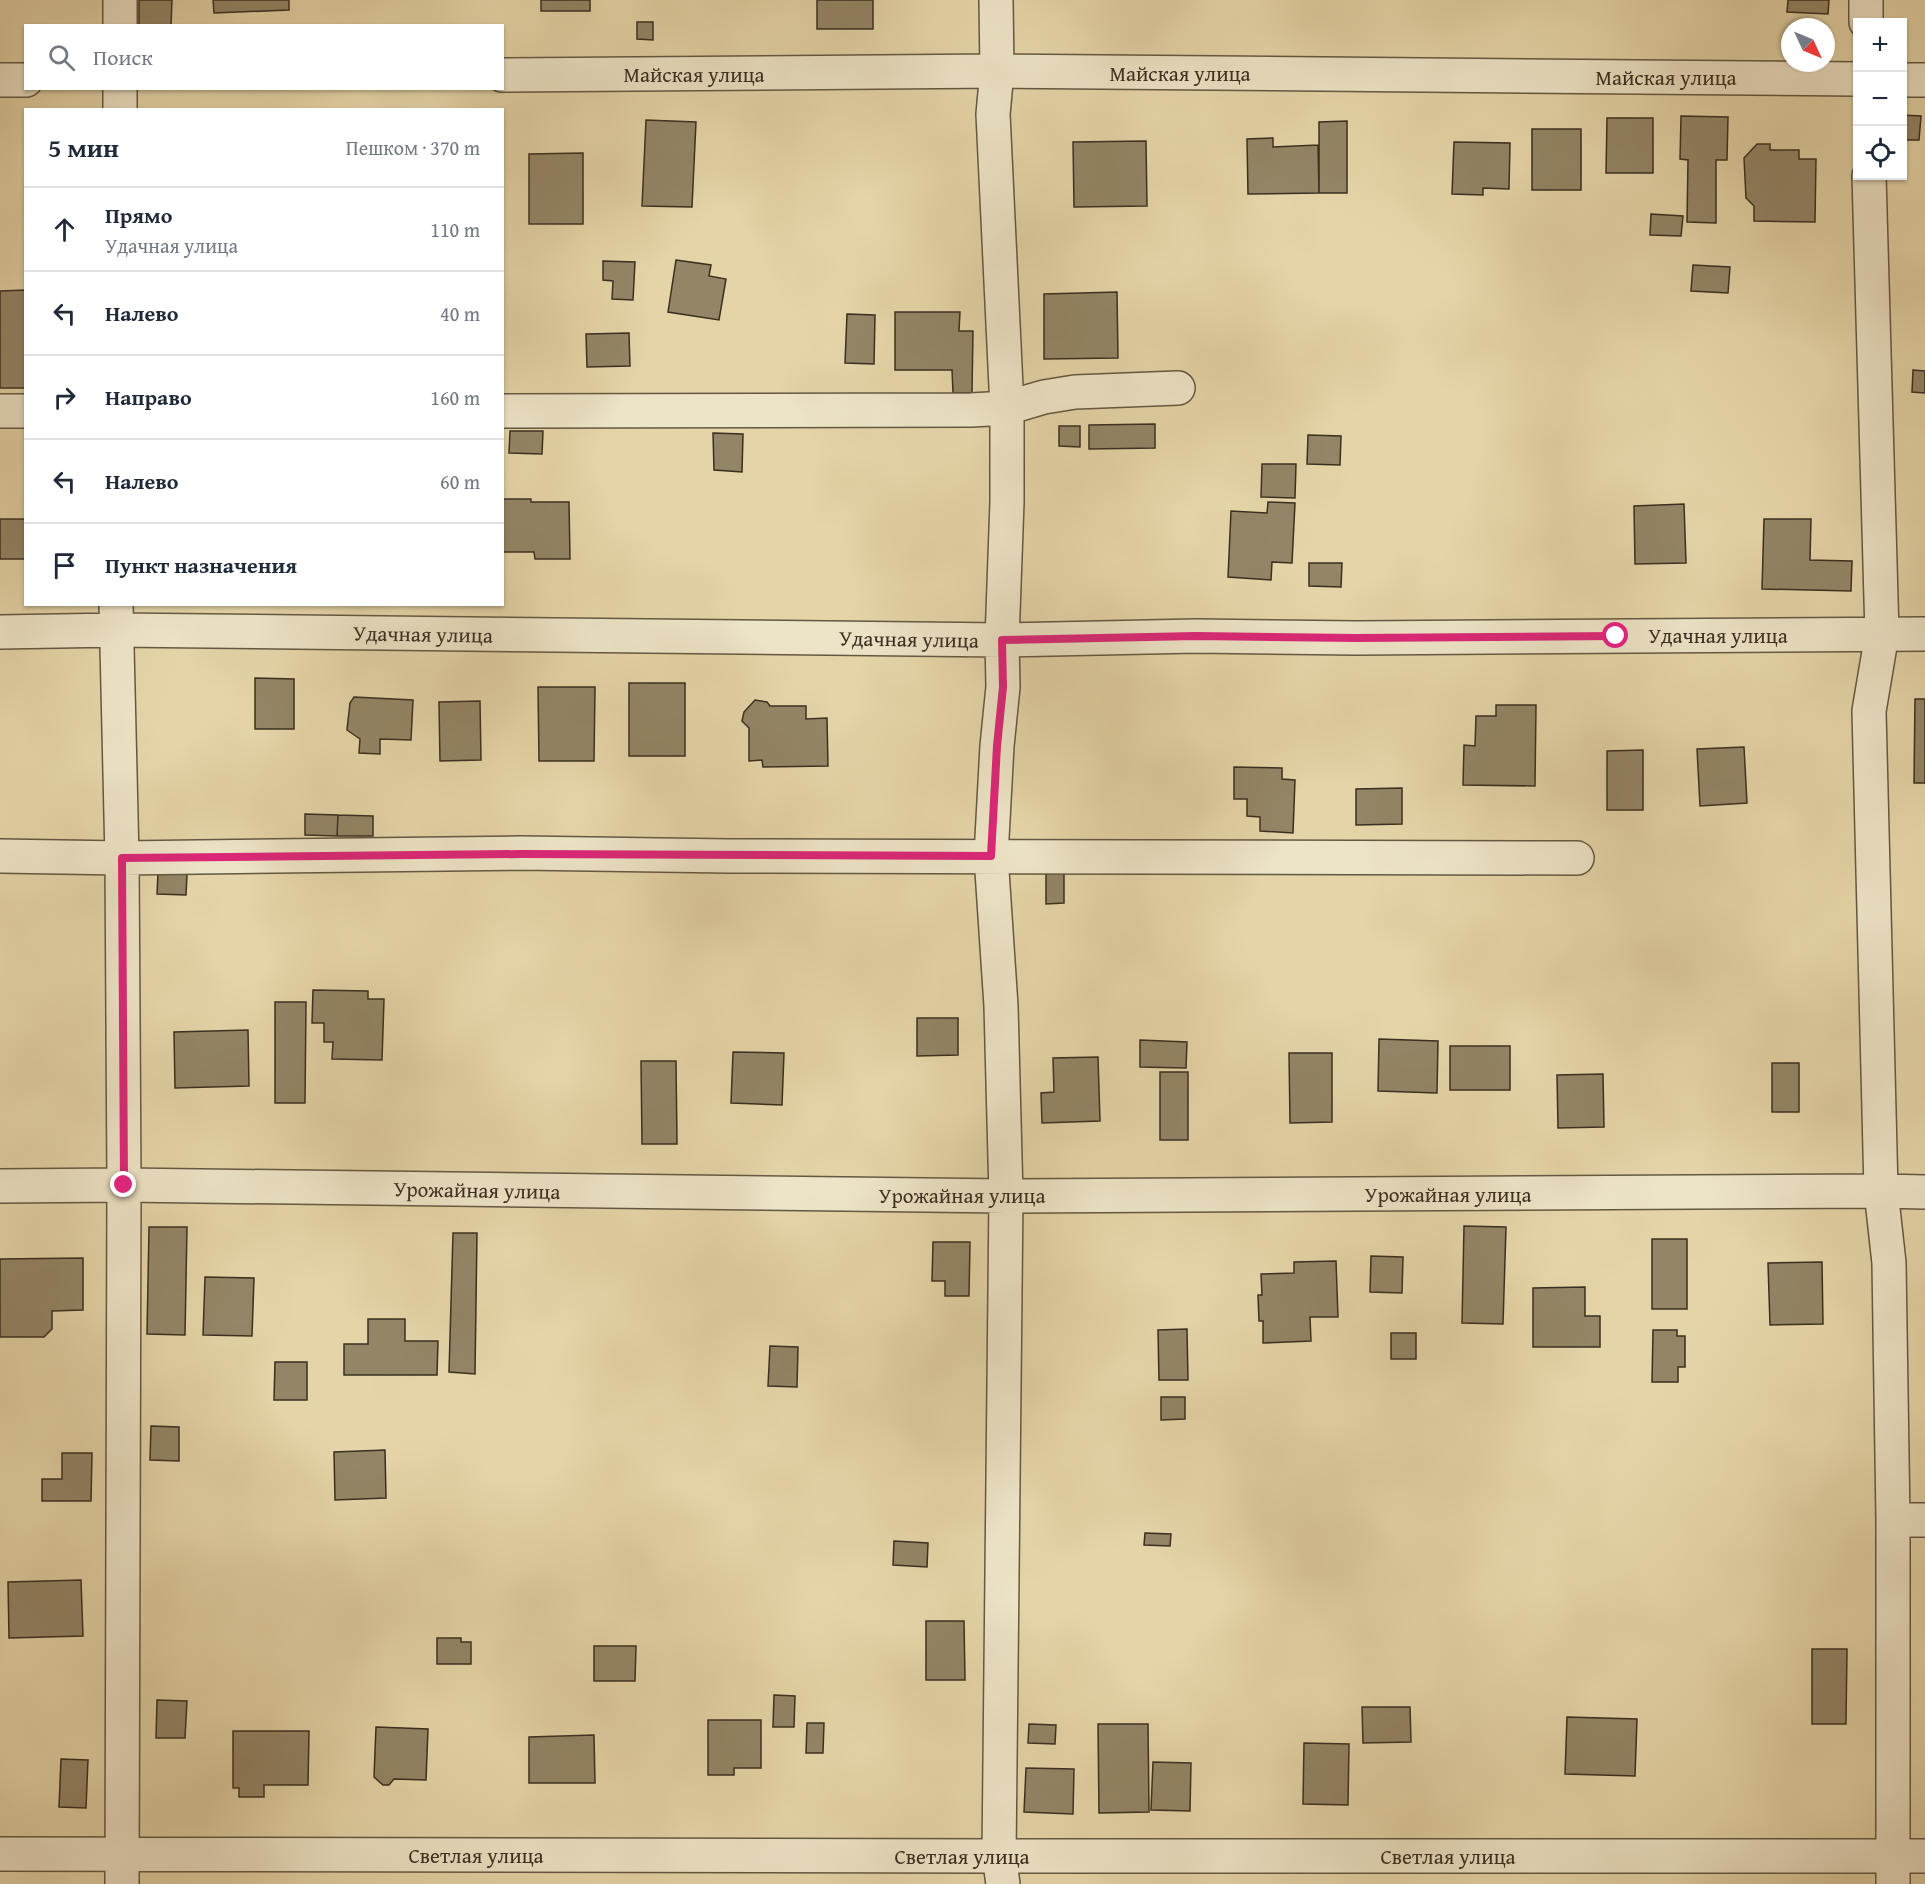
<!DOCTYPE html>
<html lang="ru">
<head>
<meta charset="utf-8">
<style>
  body { margin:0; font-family:"Gentium Book Plus",serif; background:#f2f2f3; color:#1f2937 }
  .controls { position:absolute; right:18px; top:18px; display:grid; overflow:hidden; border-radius:0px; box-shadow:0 2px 4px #0004 }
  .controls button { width:54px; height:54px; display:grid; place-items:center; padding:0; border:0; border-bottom:2px solid #e0e1e3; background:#fff; color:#1f2937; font:30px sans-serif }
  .compass { position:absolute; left:1781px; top:18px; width:54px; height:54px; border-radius:50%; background:#fff; box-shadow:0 2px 4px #0004; rotate:134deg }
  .stop { position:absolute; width:18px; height:18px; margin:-14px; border:4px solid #db2777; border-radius:50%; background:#fff }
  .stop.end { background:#db2777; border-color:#fff; box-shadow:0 2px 6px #0008 }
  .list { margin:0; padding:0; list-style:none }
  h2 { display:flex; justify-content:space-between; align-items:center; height:78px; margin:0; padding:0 24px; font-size:26px }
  h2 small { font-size:20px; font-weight:400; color:#747a83 }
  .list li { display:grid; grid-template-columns:39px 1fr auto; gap:18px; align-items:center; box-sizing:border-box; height:84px; padding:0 24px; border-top:2px solid #e0e1e3 }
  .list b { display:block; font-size:22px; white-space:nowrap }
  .list p { margin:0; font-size:20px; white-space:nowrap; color:#747a83 }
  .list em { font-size:20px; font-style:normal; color:#747a83 }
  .icon { flex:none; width:33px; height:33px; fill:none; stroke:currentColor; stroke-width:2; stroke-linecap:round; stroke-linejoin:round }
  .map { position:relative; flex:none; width:1925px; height:1884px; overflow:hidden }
  .search { position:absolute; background:#fff; box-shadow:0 2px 4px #0004; left:24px; top:24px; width:480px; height:66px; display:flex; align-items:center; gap:15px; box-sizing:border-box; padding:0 21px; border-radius:0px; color:#747a83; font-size:22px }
  .panel { position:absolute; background:#fff; box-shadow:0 2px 4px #0004; left:24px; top:108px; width:480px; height:498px; border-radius:0px }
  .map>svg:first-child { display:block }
  .building { fill:#938566; stroke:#3b2f20; stroke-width:1.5 }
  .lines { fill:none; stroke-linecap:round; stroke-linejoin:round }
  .minor-casing { stroke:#655842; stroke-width:36 }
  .minor { stroke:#ede3c6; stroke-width:33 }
  .route { stroke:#db2777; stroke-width:8 }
  .labels { text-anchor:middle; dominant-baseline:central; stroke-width:6; stroke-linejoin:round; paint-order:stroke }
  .street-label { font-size:21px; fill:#3b2f20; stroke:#ede3c6 }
</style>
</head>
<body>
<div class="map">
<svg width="1925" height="1884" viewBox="0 0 1925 1884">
  <rect width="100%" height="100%" fill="#e4d4a7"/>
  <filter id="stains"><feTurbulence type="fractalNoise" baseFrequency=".00333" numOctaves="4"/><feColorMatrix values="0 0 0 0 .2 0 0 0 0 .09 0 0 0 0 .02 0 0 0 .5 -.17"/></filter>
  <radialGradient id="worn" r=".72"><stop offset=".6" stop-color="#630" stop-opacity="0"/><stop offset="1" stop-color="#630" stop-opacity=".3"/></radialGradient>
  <!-- building -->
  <path class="building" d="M139,0H172L171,26H139Z
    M213,0H289V10L214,13Z
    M541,0H590V11H541Z
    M817,0H873V29H817Z
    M1788,0H1829L1828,14L1787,12Z
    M637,22H653V40L637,39Z
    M1902,115L1921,116L1919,140H1902Z
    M1681,116L1728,117L1727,160H1716V223L1687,222L1688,160L1680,159Z
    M1607,118H1653V173H1606Z
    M646,120L696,122L692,207L642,206Z
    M1347,121V193H1319V122Z
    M1532,129H1581V190H1532Z
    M1273,138V147L1318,145L1319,193L1248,194L1247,139Z
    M1146,141L1147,206L1074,207L1073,142Z
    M1454,142L1510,143L1509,189L1483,188V195L1452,194Z
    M1757,144H1770V150H1799V159H1816L1815,222L1754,221V206L1746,198L1744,158Z
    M583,153V224H529V154Z
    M1651,214L1683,216L1681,236L1650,235Z
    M676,260L711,265L709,276L726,279L719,320L668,312Z
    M603,261L635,262L633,300L612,299L613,281L603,280Z
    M1693,265L1730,267L1728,293L1691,291Z
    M26,290V388H0V291Z
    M1117,292L1118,358L1044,359V294Z
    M895,312H960L959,331H973L972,393H953L952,370H895Z
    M847,314L875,315L874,364L845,363Z
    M629,333L630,366L587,367L586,334Z
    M1913,370L1925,371V393L1912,392Z
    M1155,424V448L1089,449V425Z
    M1059,426H1080V447L1059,446Z
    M510,431H543L542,454L509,453Z
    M713,433L743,434L742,472L714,470Z
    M1308,435L1341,436L1340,465L1307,464Z
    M1262,464H1296L1295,498L1261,497Z
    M502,499H531V502H569L570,559H535L534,552H502Z
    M1268,502L1295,503L1292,563L1272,562L1271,580L1228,577L1231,511L1267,513Z
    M1684,504L1686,563L1635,564L1634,506Z
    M0,519H26V559H0Z
    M1764,519H1811L1810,560L1852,561L1851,591L1762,589Z
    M1309,563H1342L1341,587L1309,586Z
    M255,678L294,679V729H255Z
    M629,683H685V756H629Z
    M538,687H595L594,761H539Z
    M354,697L413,700L411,740L380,739V754L359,753L360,739L347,730L350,703Z
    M1915,699H1925V783H1914Z
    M755,700L767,702L770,706H806V719L827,718L828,766L763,767L762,760L749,761V728L742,721L744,712Z
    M480,701L481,760L440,761L439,702Z
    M1496,705H1536L1535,786L1463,785L1464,745L1475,746L1476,716H1496Z
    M1744,747L1747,803L1700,806L1697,749Z
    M1643,750V810H1607V751Z
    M1234,767L1282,768V779L1295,780L1293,833L1260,831V817L1247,816V799H1234Z
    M1402,788V824L1356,825V789Z
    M305,814L338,815L337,836L305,835Z
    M338,815L373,816V836H337Z
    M1046,867H1064V903L1046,904Z
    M158,873L187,874L186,895L157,894Z
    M313,990L368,991V999H384L382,1060L332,1059L333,1042H324V1023H312Z
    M275,1002H306L305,1103H275Z
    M917,1018H958V1055L917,1056Z
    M248,1030L249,1086L175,1088L174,1032Z
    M1379,1039L1438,1041L1437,1093L1378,1091Z
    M1140,1040L1187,1042L1186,1068L1140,1067Z
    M1450,1046H1510V1090H1450Z
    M733,1052L784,1053L782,1105L731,1103Z
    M1289,1053H1332V1122L1290,1123Z
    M1098,1057L1100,1121L1042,1123L1041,1093L1054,1092L1053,1058Z
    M641,1061H676L677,1144H642Z
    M1772,1063H1799V1112H1772Z
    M1160,1072H1188V1140H1160Z
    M1603,1074L1604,1127L1558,1128L1557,1075Z
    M1464,1226L1506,1227L1503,1324L1462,1323Z
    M149,1227H187L185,1335L147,1334Z
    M453,1233H477L475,1374L449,1372Z
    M1652,1239H1687V1309H1652Z
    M933,1242H970L969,1296H945V1281H932Z
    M1371,1256L1403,1257L1402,1293L1370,1292Z
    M83,1258V1310L52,1311V1329L44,1337H0V1259Z
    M1336,1261L1338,1317H1310L1311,1341L1263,1343V1321H1259L1258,1295H1262L1261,1274L1294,1273V1262Z
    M1822,1262L1823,1324L1770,1325L1768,1263Z
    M205,1277L254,1278L252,1336L203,1335Z
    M1585,1287V1316H1600V1347H1533V1288Z
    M368,1319H405V1341H438L437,1375H344V1344H368Z
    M1187,1329L1188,1380H1159L1158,1330Z
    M1653,1330H1677V1336H1685V1367H1678V1382H1652Z
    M1391,1333H1416V1359H1391Z
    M770,1346L798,1347L797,1387L768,1386Z
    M275,1362H307V1400H274Z
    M1161,1397H1185V1419L1161,1420Z
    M151,1426L179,1427V1461L150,1460Z
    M385,1450L386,1498L335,1500L334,1452Z
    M62,1453H92L91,1501H42V1479H62Z
    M1145,1533L1171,1534L1170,1546L1144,1545Z
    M894,1541L928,1543L927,1567L893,1565Z
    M81,1580L83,1636L9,1638L8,1582Z
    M926,1621H964L965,1680H926Z
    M437,1638H461V1642H471V1664H437Z
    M594,1646H636L635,1681H594Z
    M1812,1649H1847L1846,1724H1812Z
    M774,1695L795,1696L794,1727H773Z
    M157,1700L187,1701L185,1738H156Z
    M1362,1707H1410L1411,1742L1363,1743Z
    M1567,1717L1637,1719L1635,1776L1565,1774Z
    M708,1720H761V1768H734V1775H708Z
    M807,1723H824L823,1753H806Z
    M1029,1724L1056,1725L1055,1744L1028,1743Z
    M1098,1724H1148L1149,1812L1099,1813Z
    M376,1727L428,1729L426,1780L394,1779L389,1785H383L374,1777Z
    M233,1731H309L308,1785H264V1797H239V1788H233Z
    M594,1735L595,1783H529V1737Z
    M1304,1743L1349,1744L1348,1805L1303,1804Z
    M61,1759L88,1760L86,1808L59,1807Z
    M1153,1762L1191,1763L1190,1811L1151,1810Z
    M1026,1768L1074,1769L1073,1814L1024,1812Z"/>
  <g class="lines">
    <defs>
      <path id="minor" d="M996,0L997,71L993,114L1007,408V502L1002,640L1003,687L997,746L991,856L1001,1006L1006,1196L999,1856L1003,1884
        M1866,0V22
        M120,26V0
        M502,75L997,71L1858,79
        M0,80H26
        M1902,80H1925
        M120,110V88
        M1869,176L1882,634L1869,711L1881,1191L1889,1263L1893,1520V1884
        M0,411H26
        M502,411L971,410L1007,408L1044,397L1075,392L1178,388
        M116,604L122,858L124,1185L122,1884
        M0,632L116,630L1002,640L1196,636L1357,638L1925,634
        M0,856L122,858L521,853L729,856L1577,858
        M0,1186L124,1185L1006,1196L1881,1191L1925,1192
        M1893,1520H1925
        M0,1854L999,1856H1925"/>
    </defs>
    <!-- minor casing -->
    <use href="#minor" class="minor-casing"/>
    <!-- minor -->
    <use href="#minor" class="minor"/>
  </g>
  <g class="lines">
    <!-- route -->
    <path class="route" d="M124,1185L122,858L521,854L991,856L997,746L1003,687L1002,640L1196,636L1357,638L1616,636"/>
  </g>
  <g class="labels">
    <!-- street labels -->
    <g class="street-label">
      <text x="1180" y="73">Майская улица</text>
      <text x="694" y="74">Майская улица</text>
      <text x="1666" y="77">Майская улица</text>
      <text transform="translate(423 634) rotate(1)">Удачная улица</text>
      <text x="1718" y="635">Удачная улица</text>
      <text transform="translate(909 639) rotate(1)">Удачная улица</text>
      <text transform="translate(477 1190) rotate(1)">Урожайная улица</text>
      <text x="1448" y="1194">Урожайная улица</text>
      <text x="962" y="1195">Урожайная улица</text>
      <text x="476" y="1855">Светлая улица</text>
      <text x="962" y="1856">Светлая улица</text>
      <text x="1448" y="1856">Светлая улица</text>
    </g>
  </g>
  <rect width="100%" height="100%" filter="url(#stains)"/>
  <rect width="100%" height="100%" fill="url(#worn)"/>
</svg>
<div class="controls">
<button>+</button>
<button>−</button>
<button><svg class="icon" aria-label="locate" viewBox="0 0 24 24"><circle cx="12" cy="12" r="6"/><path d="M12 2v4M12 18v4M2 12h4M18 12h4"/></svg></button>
</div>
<svg class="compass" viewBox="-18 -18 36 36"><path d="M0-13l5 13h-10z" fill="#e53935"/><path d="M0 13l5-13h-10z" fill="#747a83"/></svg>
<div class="stop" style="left:1616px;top:636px"></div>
<div class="stop end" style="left:124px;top:1185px"></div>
<div class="search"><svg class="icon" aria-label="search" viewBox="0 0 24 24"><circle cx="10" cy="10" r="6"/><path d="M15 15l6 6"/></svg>Поиск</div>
<section class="panel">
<h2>5 мин<small>Пешком · 370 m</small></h2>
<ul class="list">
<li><svg class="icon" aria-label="ahead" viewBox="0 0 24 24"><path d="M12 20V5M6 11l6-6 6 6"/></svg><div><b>Прямо</b><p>Удачная улица</p></div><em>110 m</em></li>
<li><svg class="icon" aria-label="left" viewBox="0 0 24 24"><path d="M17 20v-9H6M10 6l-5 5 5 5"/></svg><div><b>Налево</b></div><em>40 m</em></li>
<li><svg class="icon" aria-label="right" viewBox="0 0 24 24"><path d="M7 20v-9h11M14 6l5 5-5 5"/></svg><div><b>Направо</b></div><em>160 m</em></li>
<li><svg class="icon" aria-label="left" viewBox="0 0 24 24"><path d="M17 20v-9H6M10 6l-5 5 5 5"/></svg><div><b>Налево</b></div><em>60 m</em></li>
<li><svg class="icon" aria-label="arrive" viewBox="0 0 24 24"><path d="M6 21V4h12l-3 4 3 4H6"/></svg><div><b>Пункт назначения</b></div></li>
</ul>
</section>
</div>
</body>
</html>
